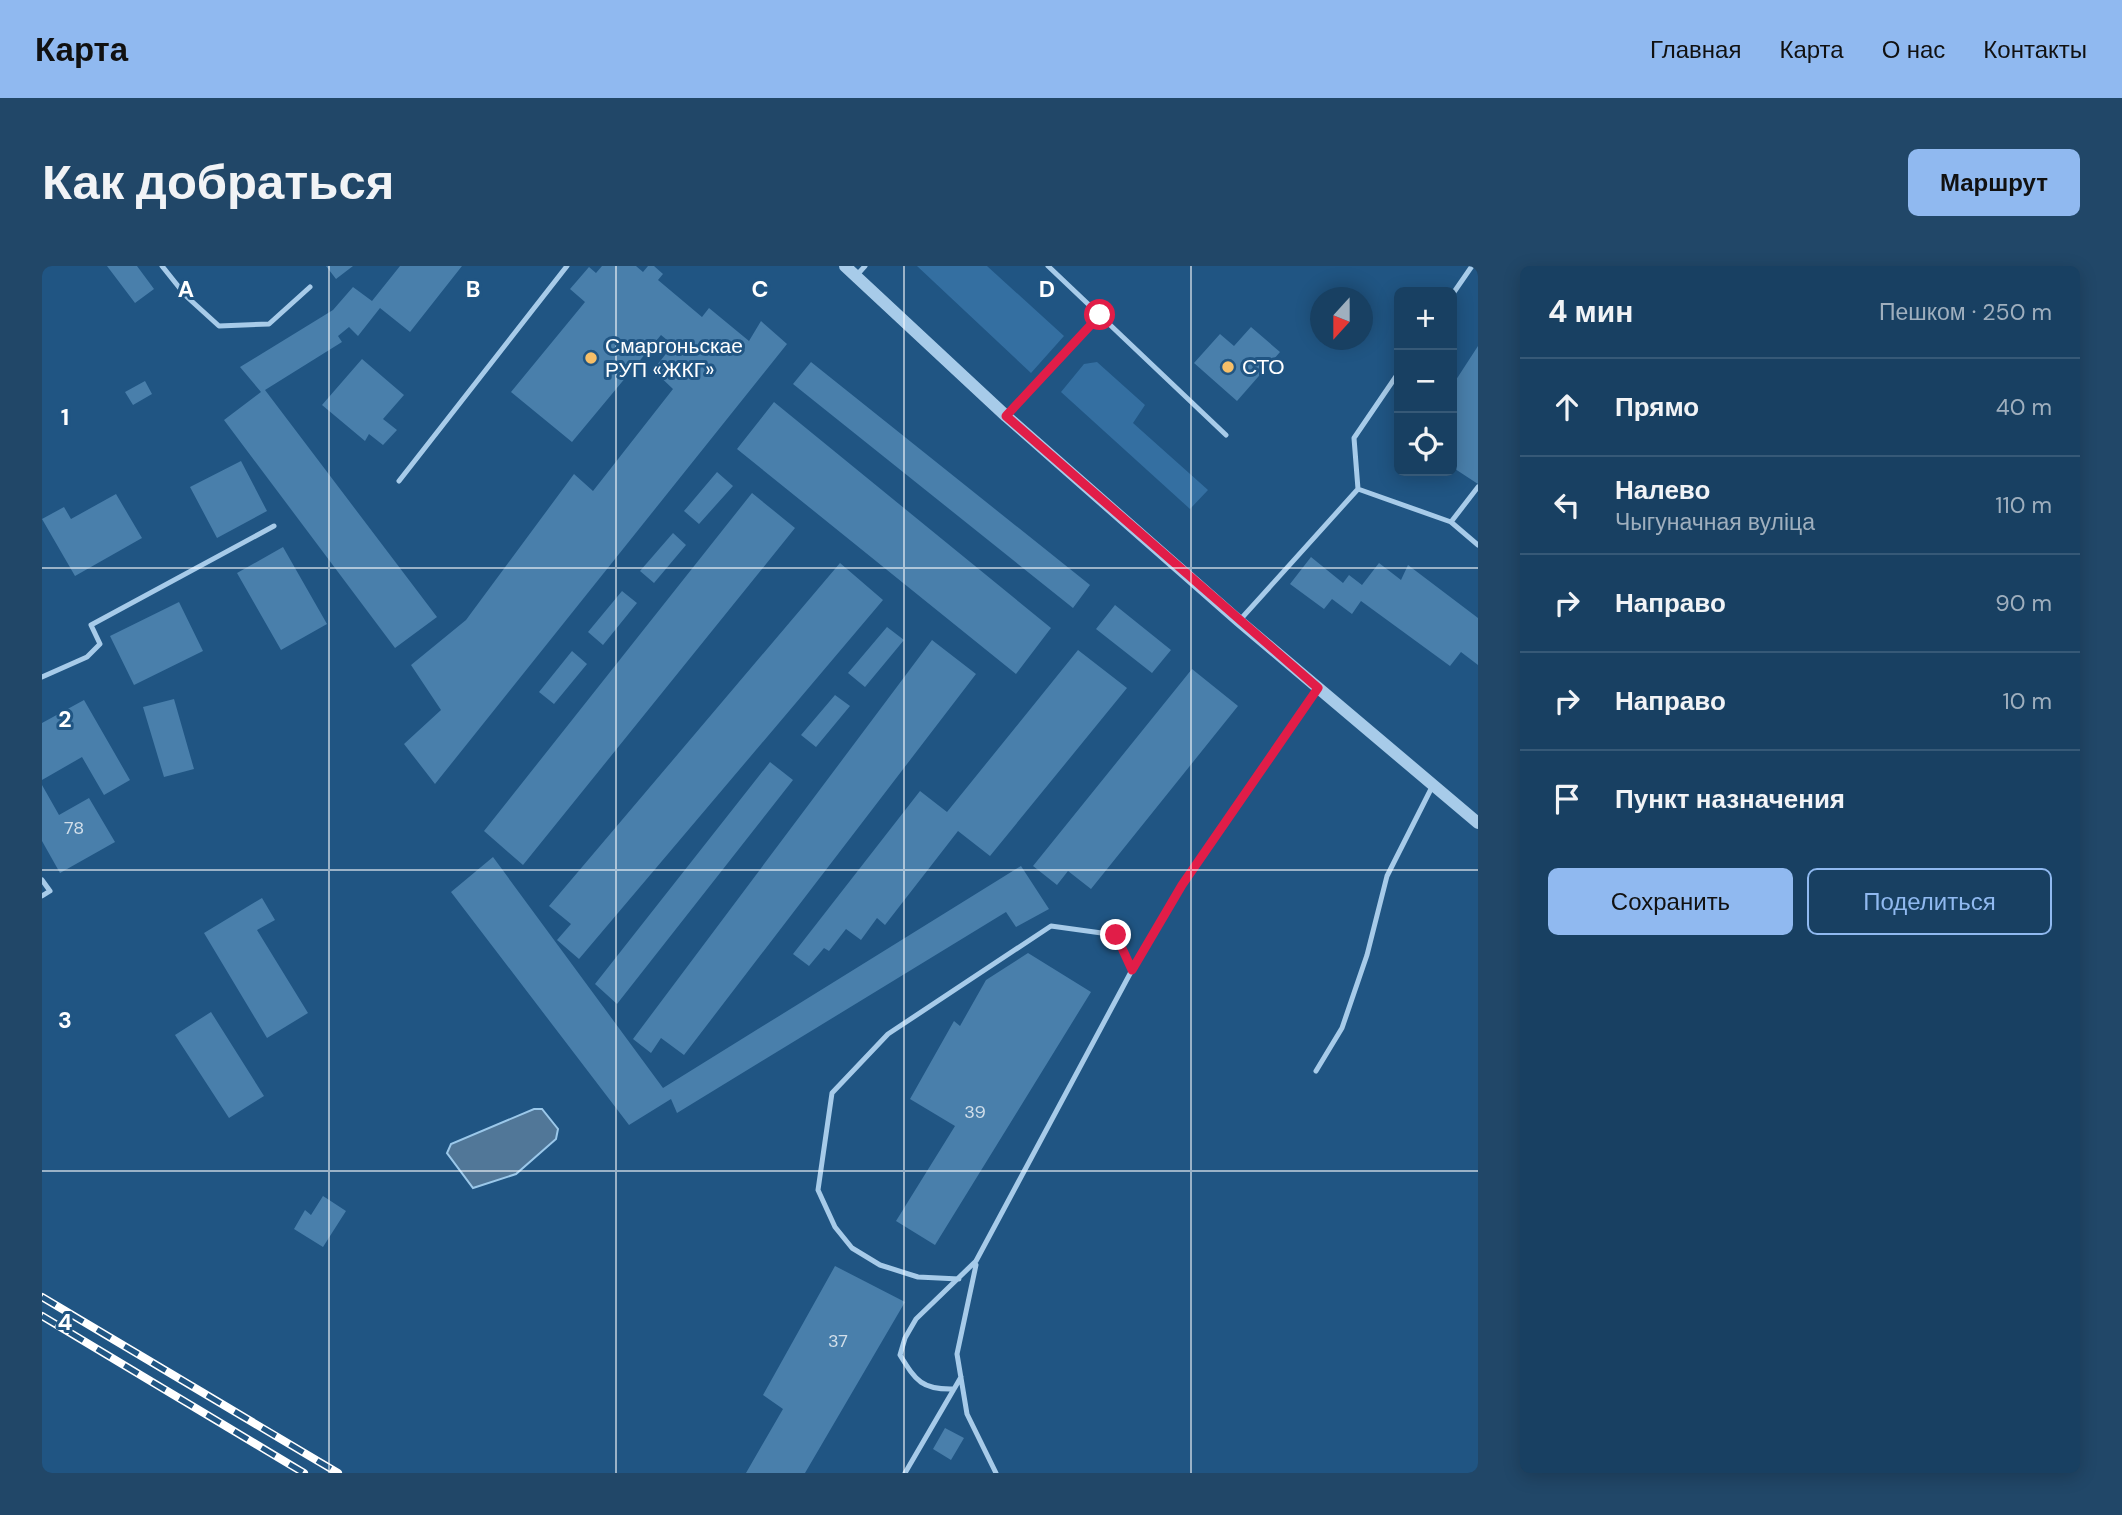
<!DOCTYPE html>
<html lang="ru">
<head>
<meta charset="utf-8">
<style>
  body { margin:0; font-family:"DM Sans",sans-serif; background:#214768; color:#f1f3f6 }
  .controls { position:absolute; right:21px; top:21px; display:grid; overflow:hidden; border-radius:10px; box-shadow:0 4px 18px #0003 }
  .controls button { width:63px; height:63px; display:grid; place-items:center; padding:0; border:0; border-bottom:2px solid #365977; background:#184062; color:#f1f3f6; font:35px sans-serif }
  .compass { position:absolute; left:1268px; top:21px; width:63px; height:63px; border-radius:50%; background:#184062; box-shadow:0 4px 18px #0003; rotate:201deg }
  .stop { position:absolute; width:21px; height:21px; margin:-16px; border:5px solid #e11d48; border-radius:50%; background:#fff }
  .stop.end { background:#e11d48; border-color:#fff; box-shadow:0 2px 7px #0008 }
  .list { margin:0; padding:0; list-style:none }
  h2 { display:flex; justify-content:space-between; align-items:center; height:91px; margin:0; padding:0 28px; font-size:30px }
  h2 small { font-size:23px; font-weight:400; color:#9fafbe }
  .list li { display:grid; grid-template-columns:46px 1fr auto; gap:21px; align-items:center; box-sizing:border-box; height:98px; padding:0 28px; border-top:2px solid #365977 }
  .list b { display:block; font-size:26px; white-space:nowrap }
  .list p { margin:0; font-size:23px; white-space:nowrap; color:#9fafbe }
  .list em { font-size:23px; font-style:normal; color:#9fafbe }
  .actions { display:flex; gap:14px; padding:21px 28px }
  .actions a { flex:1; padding:16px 0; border:2px solid #90b9f0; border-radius:10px; text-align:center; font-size:24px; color:#90b9f0 }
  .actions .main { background:#90b9f0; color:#111 }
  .icon { flex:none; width:38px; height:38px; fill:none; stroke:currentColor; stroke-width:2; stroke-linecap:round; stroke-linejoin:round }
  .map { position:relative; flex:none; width:1436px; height:1207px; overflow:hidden; border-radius:10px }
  header { display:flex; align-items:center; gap:42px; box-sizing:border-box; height:98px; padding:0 35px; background:#90b9f0; color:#111 }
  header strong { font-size:33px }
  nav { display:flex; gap:38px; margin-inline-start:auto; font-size:24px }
  .intro { display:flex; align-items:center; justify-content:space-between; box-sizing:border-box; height:168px; padding:0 42px }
  h1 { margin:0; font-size:49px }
  .button { padding:18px 32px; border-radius:10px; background:#90b9f0; color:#111; font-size:24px; font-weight:700 }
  main { display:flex; gap:42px; padding:0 42px }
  aside { flex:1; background:#184062; border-radius:10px; box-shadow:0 4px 18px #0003 }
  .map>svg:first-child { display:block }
  .green { fill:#346fa1 }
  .water { fill:#517798; stroke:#9bc8ea; stroke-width:2 }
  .building { fill:#497fab }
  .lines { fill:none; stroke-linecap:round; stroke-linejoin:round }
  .service { stroke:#a7cbe9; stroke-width:5 }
  .tertiary { stroke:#a7cbe9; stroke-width:12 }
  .rail-casing { stroke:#fff; stroke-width:8 }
  .rail { stroke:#205583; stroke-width:5; stroke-dasharray:16; stroke-linecap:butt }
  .route { stroke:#e11d48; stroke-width:9 }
  .grid { fill:none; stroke:#fff; stroke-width:2; stroke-opacity:0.55 }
  .poi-dot { fill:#f6bf68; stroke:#205583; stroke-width:2.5 }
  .labels { text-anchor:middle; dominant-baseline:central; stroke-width:6; stroke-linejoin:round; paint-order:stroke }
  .number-label { font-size:18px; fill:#d2dfea }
  .poi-label { font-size:21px; fill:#fff; stroke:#205583; text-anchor:start }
  .grid-label { font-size:23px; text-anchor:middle; font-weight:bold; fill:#fff; stroke:#205583; stroke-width:6; stroke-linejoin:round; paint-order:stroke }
</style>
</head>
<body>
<header>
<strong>Карта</strong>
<nav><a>Главная</a><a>Карта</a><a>О нас</a><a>Контакты</a></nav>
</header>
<div class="intro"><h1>Как добраться</h1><a class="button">Маршрут</a></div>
<main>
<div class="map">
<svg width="1436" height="1207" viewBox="0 0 1436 1207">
  <rect width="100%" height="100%" fill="#205583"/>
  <!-- green -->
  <path class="green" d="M875,0H945L1022,70L989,107Z
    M1055,96L1103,139L1091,157L1166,224L1148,243L1019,126L1042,98Z"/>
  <!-- water -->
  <path class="water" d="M492,843H500L516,863L514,873L474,908L431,922L405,887L409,878Z"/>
  <!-- building -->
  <path class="building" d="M65,0H95L112,23L93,37Z
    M284,0H311L294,13Z
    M358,0H420L368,66L338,42L316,70L307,61L296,70L300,76L223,124L395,351L353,382L182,154L219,126L198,101L291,44L311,21L330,35Z
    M560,0H594L601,6L606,0H612L621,8L616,14L660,51L667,42L707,75L719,55L745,78L393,518L362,478L399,444L369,399L424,354L532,208L551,225L631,123L611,104L631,79L619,69L530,176L469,126L543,36L528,23L547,1L554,7Z
    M1209,61L1238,86L1195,135L1152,97L1178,68L1192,80Z
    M1436,80V218L1410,201V120Z
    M320,93L362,129L341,153L355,164L341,179L327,168L323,175L280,139Z
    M769,96L1048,319L1031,342L751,118Z
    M103,115L110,128L91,139L83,126Z
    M732,136L1009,362L974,408L695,183Z
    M199,195L225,245L175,272L148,221Z
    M675,206L691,220L657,258L642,245Z
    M710,227L753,262L481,599L442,565Z
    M74,228L100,272L33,310L0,253L22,241L29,253Z
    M631,267L644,279L612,317L598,305Z
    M241,281L285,358L239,384L195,307Z
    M1269,291L1301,317L1307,309L1320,319L1337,297L1359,314L1366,299L1436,352V399L1419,386L1408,400L1319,335L1310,348L1290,333L1282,343L1248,318Z
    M798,297L841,334L537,693L515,674L529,658L507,640Z
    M580,325L595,337L561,379L546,366Z
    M137,336L161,385L92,419L68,370Z
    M1073,339L1129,384L1110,407L1054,363Z
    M845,361L862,374L823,421L806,407Z
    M890,374L934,408L642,789L619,772L609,787L591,773Z
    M1036,384L1085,422L948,590L916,565L843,659L835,652L819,674L804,663L787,685L782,682L767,700L751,688L878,525L905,546Z
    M530,385L545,398L512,438L497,426Z
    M1150,403L1196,440L1049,623L1026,605L1015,619L991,600Z
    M793,429L808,440L774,481L759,469Z
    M132,433L152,503L122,511L101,441Z
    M42,434L88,514L62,529L40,491L0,514V457Z
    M728,496L751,514L575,738L553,718Z
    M0,519L17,549L47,532L73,576L18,607L0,575Z
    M451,591L621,822L979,600L1007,643L974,661L964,646L635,847L629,833L587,859L409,626Z
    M220,632L233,654L215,664L266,747L225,772L162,667Z
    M986,687L1049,726L893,979L854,955L913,860L868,833L912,755L918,760L944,714Z
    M169,746L222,830L187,852L133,769Z
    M281,930L304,945L281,981L252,963L263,944L269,949Z
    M793,1000L863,1036L763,1207H704L741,1143L721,1129Z
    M903,1162L922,1172L909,1194L891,1183Z"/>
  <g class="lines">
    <!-- service -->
    <path class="service" d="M120,0L144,30L177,60L227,58L268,21
      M1006,0L1184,169
      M814,10L823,0
      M1410,29L1430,0
      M965,149L1058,49
      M357,215L525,0
      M1316,223L1409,256L1436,221
      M1409,256L1436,279
      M1197,355L1316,223L1312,172L1357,106
      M0,411L45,391L58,378L49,359L232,260
      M0,614L8,625L0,630
      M1274,805L1300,762L1325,689L1345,610L1391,519
      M934,999L915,1088L925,1148L954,1207
      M917,1013L876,1011L838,999L810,982L793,961L776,924L790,827L846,768L1009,660L1074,669L1090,704
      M912,1123C880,1124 874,1115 858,1089L863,1072L874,1053L934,995L1090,704L1140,619L1276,422
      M863,1207L919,1111"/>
    <!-- tertiary -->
    <path class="tertiary" d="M803,0L964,150L1197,355L1436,557"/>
    <defs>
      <path id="rail" d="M0,1031L296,1207
        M0,1050L262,1207"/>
    </defs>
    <!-- rail casing -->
    <use href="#rail" class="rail-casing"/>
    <!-- rail -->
    <use href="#rail" class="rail"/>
  </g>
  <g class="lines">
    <!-- route -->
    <path class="route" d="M1058,49L964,150L1276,422L1140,619L1090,704L1074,669"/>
  </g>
  <!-- grid -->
  <path class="grid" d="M287,0V1207M574,0V1207M862,0V1207M1149,0V1207M0,302H1436M0,604H1436M0,905H1436"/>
  <!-- markers -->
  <g class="poi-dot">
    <circle cx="549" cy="92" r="7"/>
    <circle cx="1186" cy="101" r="7"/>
  </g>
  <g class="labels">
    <!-- number labels -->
    <g class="number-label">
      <text x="32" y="562">78</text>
      <text x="933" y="846">39</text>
      <text x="796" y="1075">37</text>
    </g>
    <!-- poi labels -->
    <g class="poi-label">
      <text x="563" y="80">Смаргоньскае<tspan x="563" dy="24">РУП «ЖКГ»</tspan></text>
      <text x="1200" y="101">СТО</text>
    </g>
  </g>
  <g class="grid-label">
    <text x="144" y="31">A</text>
    <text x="431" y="31">B</text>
    <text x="718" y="31">C</text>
    <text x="1005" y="31">D</text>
    <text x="23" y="159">1</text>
    <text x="23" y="461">2</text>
    <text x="23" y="762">3</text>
    <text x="23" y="1064">4</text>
  </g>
</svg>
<div class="controls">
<button>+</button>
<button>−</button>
<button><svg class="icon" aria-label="locate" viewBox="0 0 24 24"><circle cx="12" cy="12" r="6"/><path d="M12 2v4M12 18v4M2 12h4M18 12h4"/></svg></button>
</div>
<svg class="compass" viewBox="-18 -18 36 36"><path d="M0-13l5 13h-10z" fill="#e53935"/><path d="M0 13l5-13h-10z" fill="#9fafbe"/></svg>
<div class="stop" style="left:1058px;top:49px"></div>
<div class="stop end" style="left:1074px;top:669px"></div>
</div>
<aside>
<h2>4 мин<small>Пешком · 250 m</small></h2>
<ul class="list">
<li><svg class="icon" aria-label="ahead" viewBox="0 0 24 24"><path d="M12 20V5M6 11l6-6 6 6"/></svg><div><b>Прямо</b></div><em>40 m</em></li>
<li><svg class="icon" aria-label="left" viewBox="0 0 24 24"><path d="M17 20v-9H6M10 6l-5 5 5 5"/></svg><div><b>Налево</b><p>Чыгуначная вуліца</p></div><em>110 m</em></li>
<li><svg class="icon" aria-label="right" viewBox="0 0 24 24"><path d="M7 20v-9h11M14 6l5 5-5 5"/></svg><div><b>Направо</b></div><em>90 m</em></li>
<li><svg class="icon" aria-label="right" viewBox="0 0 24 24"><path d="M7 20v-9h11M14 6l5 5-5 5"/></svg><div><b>Направо</b></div><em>10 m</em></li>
<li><svg class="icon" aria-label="arrive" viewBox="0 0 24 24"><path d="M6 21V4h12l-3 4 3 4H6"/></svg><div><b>Пункт назначения</b></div></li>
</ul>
<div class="actions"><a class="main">Сохранить</a><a>Поделиться</a></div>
</aside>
</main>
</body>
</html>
